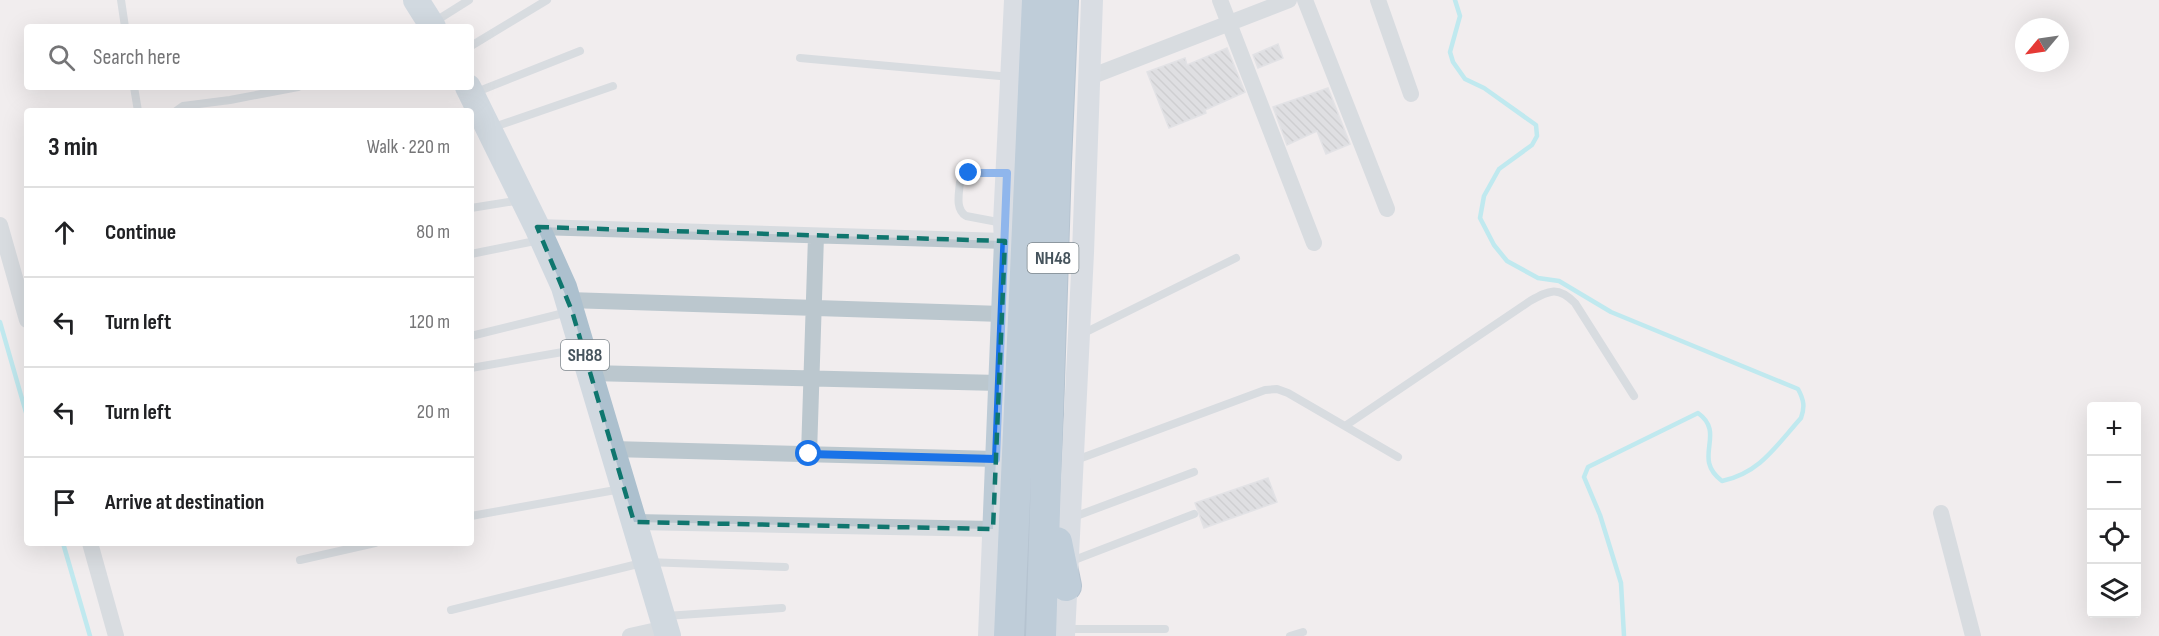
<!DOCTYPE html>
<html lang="en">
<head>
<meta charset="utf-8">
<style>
  body { margin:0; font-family:"Sofia Sans Condensed",sans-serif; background:#f2f2f2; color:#202124 }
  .controls { position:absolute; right:18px; bottom:18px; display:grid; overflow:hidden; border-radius:6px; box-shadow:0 6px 24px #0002 }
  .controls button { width:54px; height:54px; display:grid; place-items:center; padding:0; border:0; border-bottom:2px solid #e0e0e0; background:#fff; color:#202124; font:30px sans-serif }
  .compass { position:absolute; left:2015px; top:18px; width:54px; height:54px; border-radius:50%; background:#fff; box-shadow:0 6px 24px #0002; rotate:241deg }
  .stop { position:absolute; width:18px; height:18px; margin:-14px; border:4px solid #1a73e8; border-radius:50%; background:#fff }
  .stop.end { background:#1a73e8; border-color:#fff; box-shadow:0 2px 6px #0008 }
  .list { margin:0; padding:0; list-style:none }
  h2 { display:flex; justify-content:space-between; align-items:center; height:78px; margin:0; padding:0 24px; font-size:26px }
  h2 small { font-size:20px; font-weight:400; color:#757577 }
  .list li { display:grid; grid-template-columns:39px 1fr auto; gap:18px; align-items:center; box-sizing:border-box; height:90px; padding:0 24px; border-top:2px solid #e0e0e0 }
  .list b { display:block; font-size:22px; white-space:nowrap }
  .list em { font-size:20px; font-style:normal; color:#757577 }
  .icon { flex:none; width:33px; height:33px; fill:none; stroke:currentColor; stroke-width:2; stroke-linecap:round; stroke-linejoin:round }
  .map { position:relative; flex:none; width:2159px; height:636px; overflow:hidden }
  .search { position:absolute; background:#fff; box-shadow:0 6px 24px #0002; left:24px; top:24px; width:450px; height:66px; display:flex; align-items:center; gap:15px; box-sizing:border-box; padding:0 21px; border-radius:6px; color:#757577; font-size:22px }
  .panel { position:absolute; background:#fff; box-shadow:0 6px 24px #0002; left:24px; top:108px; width:450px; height:438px; border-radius:6px }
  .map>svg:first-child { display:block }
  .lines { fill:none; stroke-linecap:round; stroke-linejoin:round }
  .stream { stroke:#85e4ef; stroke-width:4.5 }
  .building { fill:url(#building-back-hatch); stroke:#d1d5da; stroke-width:1.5 }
  .highway-casing { stroke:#6e91ab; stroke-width:32 }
  .lane { stroke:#bbc7ce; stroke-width:8 }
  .street { stroke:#bbc7ce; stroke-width:16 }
  .secondary { stroke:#bdcbd6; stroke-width:22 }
  .primary { stroke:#acc0ce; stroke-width:26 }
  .highway { stroke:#83a6bf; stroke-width:30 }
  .route { stroke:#1a73e8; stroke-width:8 }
  .marked { fill:none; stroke:#0f766e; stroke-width:4.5; stroke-dasharray:12 8; stroke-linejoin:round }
  .labels { text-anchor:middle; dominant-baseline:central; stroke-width:4.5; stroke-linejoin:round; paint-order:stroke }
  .shield { fill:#fff; stroke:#7d878d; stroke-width:1.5 }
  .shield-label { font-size:18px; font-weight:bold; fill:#45535c }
</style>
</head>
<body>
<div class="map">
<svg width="2159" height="636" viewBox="0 0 2159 636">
  <defs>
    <pattern id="building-back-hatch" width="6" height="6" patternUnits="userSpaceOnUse" patternTransform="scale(1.5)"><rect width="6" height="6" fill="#caced3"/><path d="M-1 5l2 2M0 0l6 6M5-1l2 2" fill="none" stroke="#a6aaae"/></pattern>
  </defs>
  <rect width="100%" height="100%" fill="#f1edee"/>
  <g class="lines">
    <!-- stream -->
    <path class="stream" d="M1455,0L1460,16L1450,52L1453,62L1465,79L1484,88L1536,125L1537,136L1532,145L1499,169L1484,196L1480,218L1494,245L1507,261L1538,278L1559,281L1611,312L1798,389C1804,400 1805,407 1801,418C1776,446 1760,473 1722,481C1691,458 1727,434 1698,413L1588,467L1584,477L1600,515L1621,583L1624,636
      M0,322L27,416
      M63,543L90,636"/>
  </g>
  <!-- building -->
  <path class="building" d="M1278,44L1283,58L1258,68L1253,55Z
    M1227,48L1245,92L1205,110L1206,113L1169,128L1147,72L1185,58L1187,65Z
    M1328,88L1350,144L1326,154L1317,131L1287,145L1273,107Z
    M1268,478L1277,502L1204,528L1195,503Z"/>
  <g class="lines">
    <defs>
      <path id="highway" d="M1057,542L1066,586
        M1009,636L1037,0
        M1041,636L1056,163L1063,0"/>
    </defs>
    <!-- highway casing -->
    <use href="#highway" class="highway-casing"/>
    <!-- lane -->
    <path class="lane" d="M121,0L125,27
      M434,22L469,0
      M471,46L547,0
      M800,58L1011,77
      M134,87L138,111
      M474,93L580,51
      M176,111L183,106L230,100L298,87
      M491,128L613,86
      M471,208L521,200
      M1003,223L966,216C955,209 959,194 960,182L969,173H1006
      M471,254L540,240
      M1080,335L1236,258
      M471,336L568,312
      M471,368L580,349
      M1345,426L1530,301C1550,290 1558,286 1575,303L1634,396
      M1076,460L1265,390L1277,389L1288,393L1398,457
      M471,516L621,489
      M1071,518L1194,472
      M300,560L375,543
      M1069,562L1194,514
      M451,610L646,562L785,567
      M666,616L782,608
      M1066,629H1165
      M1290,636L1303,632"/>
    <!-- street -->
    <path class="street" d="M1220,0L1314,243
      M1305,0L1387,209
      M1378,0L1411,94
      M1090,77L1289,0
      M0,225L27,320
      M537,227L1005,241
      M568,300L1002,314
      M590,373L999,383
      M612,449L996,459
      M809,454L816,236
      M1941,513L1973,636
      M634,522L993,529
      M90,543L116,636
      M630,636L666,628"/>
    <!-- secondary -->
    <path class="secondary" d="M989,636L1005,241L1004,223L1015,0
      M1064,636L1083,253L1092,0"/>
    <!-- primary -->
    <path class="primary" d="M416,0L433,27
      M468,87L537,227L564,287L668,636"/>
    <!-- highway -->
    <use href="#highway" class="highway"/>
  </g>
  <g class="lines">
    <!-- route -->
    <path class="route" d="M809,454L996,459L1007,173H969"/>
  </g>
  <!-- marked area -->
  <path d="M0 0H2159V636H0ZM537,227L1005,241L993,529L634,522L572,311Z" fill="#f1edee" fill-opacity=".55" fill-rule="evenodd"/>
  <path class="marked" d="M537,227L1005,241L993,529L634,522L572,311Z"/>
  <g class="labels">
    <!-- shield labels -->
    <g class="shield">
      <rect x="1027.5" y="243" width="51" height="30" rx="4.5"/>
      <rect x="561" y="340" width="48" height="30" rx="4.5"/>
    </g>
    <g class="shield-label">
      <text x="1053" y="258">NH48</text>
      <text x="585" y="355">SH88</text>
    </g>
  </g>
</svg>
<div class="controls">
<button>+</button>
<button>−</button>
<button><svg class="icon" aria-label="locate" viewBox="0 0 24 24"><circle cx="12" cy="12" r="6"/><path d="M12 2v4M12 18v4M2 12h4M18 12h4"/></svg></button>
<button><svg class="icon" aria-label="layers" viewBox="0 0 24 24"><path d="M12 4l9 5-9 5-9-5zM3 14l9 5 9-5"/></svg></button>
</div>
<svg class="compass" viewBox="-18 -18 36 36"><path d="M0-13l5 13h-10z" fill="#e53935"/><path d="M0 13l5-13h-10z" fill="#757577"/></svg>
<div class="stop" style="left:809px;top:454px"></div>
<div class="stop end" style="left:969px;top:173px"></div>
<div class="search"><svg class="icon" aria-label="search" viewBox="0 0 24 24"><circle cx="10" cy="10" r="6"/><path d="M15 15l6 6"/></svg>Search here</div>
<section class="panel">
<h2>3 min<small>Walk · 220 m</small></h2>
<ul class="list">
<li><svg class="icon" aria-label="ahead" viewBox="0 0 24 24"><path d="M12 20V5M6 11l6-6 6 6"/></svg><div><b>Continue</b></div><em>80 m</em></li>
<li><svg class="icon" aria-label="left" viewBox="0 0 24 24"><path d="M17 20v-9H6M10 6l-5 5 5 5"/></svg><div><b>Turn left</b></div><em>120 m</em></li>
<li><svg class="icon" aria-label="left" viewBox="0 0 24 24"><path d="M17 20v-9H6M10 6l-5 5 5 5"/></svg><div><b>Turn left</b></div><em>20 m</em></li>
<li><svg class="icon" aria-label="arrive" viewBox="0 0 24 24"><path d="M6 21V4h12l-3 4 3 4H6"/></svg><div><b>Arrive at destination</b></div></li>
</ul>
</section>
</div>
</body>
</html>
